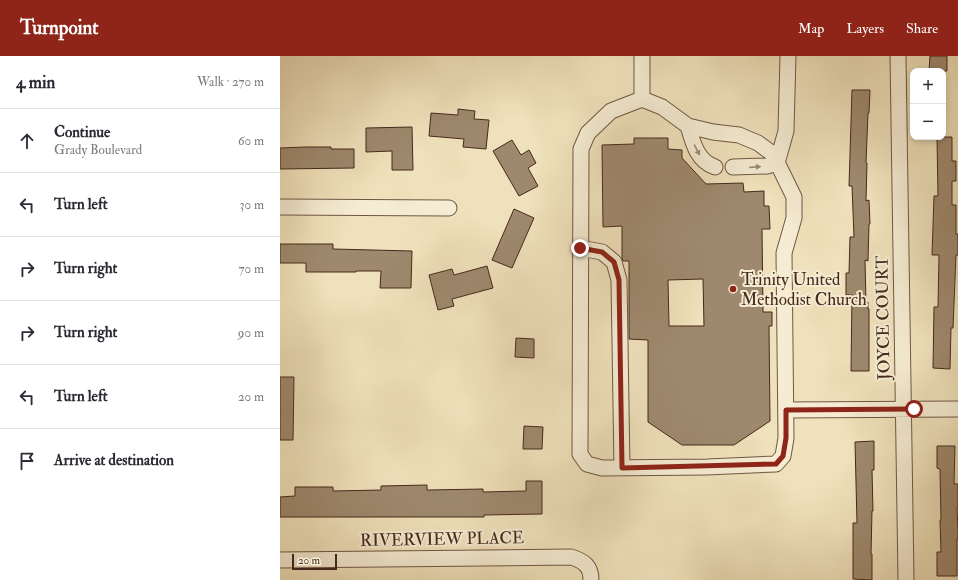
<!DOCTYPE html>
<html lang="en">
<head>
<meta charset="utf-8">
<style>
  body { margin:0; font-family:"IM FELL Double Pica",serif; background:#f7f7f7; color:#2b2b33 }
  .controls { position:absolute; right:12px; top:12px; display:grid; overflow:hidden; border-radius:8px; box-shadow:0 2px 6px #0003 }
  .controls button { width:36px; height:36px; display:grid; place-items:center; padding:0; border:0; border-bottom:1px solid #e1e1e2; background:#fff; color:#2b2b33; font:20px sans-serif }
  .scale { position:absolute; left:12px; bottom:10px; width:45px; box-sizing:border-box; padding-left:4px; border:2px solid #46291b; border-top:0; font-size:11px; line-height:14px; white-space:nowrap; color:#46291b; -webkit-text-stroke:3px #f5ecd3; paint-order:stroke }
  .stop { position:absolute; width:12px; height:12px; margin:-9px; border:3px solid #8f2418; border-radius:50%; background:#fff }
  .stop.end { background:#8f2418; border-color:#fff; box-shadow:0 1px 4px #0008 }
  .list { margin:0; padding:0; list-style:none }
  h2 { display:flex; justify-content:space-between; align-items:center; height:52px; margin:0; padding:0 16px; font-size:17px }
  h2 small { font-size:13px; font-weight:400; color:#7c7c81 }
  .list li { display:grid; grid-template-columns:26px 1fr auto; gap:12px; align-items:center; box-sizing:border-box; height:64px; padding:0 16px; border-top:1px solid #e1e1e2 }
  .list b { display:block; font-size:15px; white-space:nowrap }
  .list p { margin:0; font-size:13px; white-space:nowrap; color:#7c7c81 }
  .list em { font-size:13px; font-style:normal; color:#7c7c81 }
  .icon { flex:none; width:22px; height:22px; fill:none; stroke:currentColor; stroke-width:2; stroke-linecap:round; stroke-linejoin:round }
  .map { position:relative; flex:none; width:678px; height:524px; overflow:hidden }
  header { display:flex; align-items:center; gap:24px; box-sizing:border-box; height:56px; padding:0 20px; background:#8f2418; color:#fff }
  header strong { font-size:19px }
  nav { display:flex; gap:22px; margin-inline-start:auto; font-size:14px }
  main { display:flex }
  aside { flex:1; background:#fff }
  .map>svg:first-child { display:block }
  .building { fill:#9e896e; stroke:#46291b; fill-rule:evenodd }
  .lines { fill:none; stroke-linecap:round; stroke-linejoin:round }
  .minor-casing { stroke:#705743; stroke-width:17 }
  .minor { stroke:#f5ecd3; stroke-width:15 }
  .oneway { fill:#9e8a77 }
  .route { stroke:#8f2418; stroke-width:5 }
  .poi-dot { fill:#8f2418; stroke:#f5ecd3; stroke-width:1.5 }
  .labels { text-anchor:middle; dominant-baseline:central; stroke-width:4; stroke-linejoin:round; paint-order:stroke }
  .poi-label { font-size:17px; fill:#46291b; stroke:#f5ecd3; text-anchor:start }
  .street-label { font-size:17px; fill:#46291b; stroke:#f5ecd3 }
</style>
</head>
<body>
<header>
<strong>Turnpoint</strong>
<nav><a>Map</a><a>Layers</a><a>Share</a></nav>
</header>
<main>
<aside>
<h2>4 min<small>Walk · 270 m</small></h2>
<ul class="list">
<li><svg class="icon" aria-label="ahead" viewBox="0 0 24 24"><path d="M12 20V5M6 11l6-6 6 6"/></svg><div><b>Continue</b><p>Grady Boulevard</p></div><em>60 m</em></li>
<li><svg class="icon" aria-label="left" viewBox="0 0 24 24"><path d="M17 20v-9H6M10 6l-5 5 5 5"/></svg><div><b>Turn left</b></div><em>30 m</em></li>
<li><svg class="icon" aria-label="right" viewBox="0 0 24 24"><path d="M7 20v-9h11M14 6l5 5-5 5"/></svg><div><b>Turn right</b></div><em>70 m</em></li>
<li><svg class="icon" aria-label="right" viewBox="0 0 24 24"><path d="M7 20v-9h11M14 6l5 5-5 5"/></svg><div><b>Turn right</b></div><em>90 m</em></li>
<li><svg class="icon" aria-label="left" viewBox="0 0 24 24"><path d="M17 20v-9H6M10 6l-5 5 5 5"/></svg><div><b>Turn left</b></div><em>20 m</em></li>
<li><svg class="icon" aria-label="arrive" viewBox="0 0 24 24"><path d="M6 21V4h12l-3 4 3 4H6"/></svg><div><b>Arrive at destination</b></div></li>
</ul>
</aside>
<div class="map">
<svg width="678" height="524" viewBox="0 0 678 524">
  <rect width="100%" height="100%" fill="#efe1bb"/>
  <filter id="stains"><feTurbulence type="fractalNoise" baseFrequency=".005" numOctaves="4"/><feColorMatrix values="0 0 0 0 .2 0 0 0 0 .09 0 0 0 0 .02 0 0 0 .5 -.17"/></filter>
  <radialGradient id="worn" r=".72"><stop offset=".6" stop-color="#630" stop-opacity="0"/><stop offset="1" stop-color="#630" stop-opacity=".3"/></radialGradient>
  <!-- building -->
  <path class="building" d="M650,0H667V15H649Z
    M572,34H590L589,57H588L586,107H587L586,145L589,144L590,168H589L588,205L585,204L586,246H588V253H589V315H571L572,239H566V217H569L570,181H574L572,130H569Z
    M178,53L195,55L194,63L209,64L206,93L183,91L184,83L149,80L151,57L178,59Z
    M132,71L133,114H112V95L86,96V72Z
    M657,81H672V105H676V125H672V149H676V178H678V199H676L673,272H671L670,313L653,312L654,251H658L659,199H652L654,140H658Z
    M354,82H388V93L402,94V102L426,128L463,127L464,136L484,135V150H489L490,173H482L483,256H492V270H489L490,365L454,389H402L368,366V284L349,283V205H343L342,202V170L323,171L322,89L354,88ZM423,223L424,270H389L388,224Z
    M232,84L241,99L249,94L256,107L248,112L258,130L239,140L213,95Z
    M25,91H51V93H74V112L0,113V92Z
    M234,153L254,162L232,212L212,204Z
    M0,188H53V193L132,195L131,232H100L101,215H76V216H26V207H0Z
    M207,210L213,232L172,243L174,250L158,254L149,219L172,213L174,219Z
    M236,282L254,283V302L235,301Z
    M0,321H14L13,384H0Z
    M244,370L263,371L262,393H243Z
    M594,385V414H592L593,455H592L591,498H592V524L573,523V467H577L575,386Z
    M657,390H675L674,428H678V451H677L678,476V483H677V520H657V496H661L660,464H661L660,413L657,412Z
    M246,425H262V458L204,459V461H0V441L15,440V431H53V435L101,434V430L147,429V434L203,433V436L246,435Z"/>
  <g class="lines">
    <defs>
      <path id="minor" d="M618,0L626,524
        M362,43L382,51L408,70L433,76L459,79L478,87L493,98L514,141V162L504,197L506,382L503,400L496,408L427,411L322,412L307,408L300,398L301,93L308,77L331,55Z
        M362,43V0
        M408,70C413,87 417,105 435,111
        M453,111L487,110L497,107L506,75L508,0
        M0,151L169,152
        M300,192L322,196L334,206L339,224L342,412
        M506,354L678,353
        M0,504L291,501C304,505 311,510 311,524"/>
    </defs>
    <!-- minor casing -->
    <use href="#minor" class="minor-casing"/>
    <!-- minor -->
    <use href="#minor" class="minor"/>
  </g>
  <!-- one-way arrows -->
  <defs><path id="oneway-solid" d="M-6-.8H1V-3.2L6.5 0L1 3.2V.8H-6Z"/></defs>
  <g class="oneway">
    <use href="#oneway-solid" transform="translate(417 94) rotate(63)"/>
    <use href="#oneway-solid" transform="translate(475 111) rotate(-5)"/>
  </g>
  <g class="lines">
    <!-- route -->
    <path class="route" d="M300,192L322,196L334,206L339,224L342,412L496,408L503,400L506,382V354L634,353"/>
  </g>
  <!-- markers -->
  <circle class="poi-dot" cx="453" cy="233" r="4"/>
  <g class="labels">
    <!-- poi labels -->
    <g class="poi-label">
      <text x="461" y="223">Trinity United<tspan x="461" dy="20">Methodist Church</tspan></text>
    </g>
    <!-- street labels -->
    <g class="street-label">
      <text transform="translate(603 262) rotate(-91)">JOYCE COURT</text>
      <text transform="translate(162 483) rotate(-1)">RIVERVIEW PLACE</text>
    </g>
  </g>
  <rect width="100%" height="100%" filter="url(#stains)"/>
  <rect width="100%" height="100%" fill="url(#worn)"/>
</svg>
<div class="controls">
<button>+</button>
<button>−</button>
</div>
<div class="scale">20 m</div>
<div class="stop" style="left:634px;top:353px"></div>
<div class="stop end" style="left:300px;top:192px"></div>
</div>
</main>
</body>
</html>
